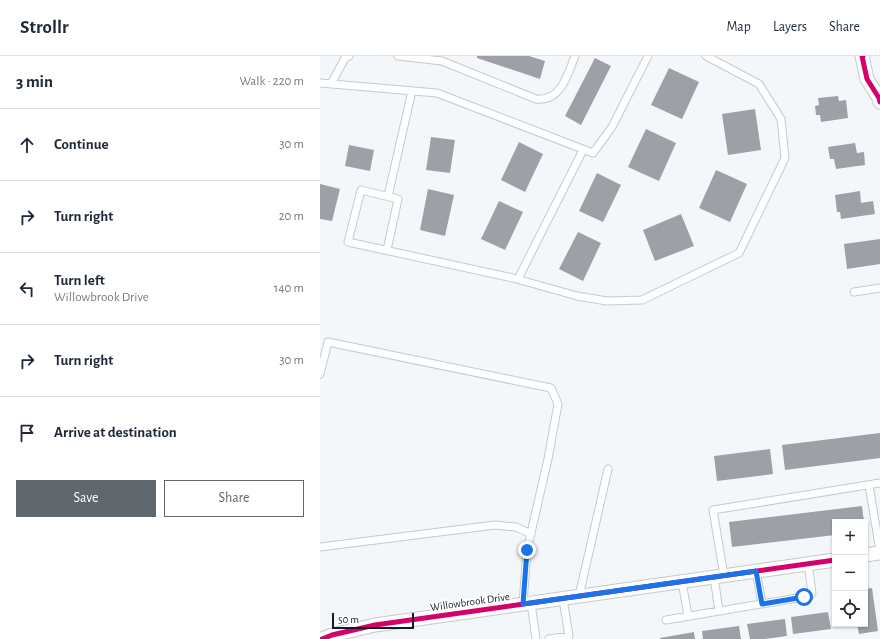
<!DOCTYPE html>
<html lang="en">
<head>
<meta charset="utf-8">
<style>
  body { margin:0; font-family:"Alegreya Sans",sans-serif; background:#f2f2f3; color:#1f2937 }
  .controls { position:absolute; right:12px; bottom:12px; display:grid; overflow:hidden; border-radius:0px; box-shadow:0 1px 3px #0004 }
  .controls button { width:36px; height:36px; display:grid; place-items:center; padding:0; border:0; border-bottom:1px solid #e0e1e3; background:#fff; color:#1f2937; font:20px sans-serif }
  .scale { position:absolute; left:12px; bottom:10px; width:82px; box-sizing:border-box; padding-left:4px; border:2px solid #111b23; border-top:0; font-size:11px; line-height:14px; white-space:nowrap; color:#111b23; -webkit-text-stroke:3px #fff; paint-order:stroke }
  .stop { position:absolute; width:12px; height:12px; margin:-9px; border:3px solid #1a73e8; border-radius:50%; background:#fff }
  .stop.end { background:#1a73e8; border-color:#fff; box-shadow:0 1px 4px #0008 }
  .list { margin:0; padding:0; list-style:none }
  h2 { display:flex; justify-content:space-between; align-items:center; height:52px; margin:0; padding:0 16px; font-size:17px }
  h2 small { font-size:13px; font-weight:400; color:#747a83 }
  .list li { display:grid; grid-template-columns:26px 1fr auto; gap:12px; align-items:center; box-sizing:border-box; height:72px; padding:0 16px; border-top:1px solid #e0e1e3 }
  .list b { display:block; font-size:15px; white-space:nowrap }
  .list p { margin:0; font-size:13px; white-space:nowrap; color:#747a83 }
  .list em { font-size:13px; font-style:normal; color:#747a83 }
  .actions { display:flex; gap:8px; padding:12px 16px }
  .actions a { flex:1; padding:9px 0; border:1px solid #60686e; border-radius:0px; text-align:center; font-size:14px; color:#60686e }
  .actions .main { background:#60686e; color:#fff }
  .icon { flex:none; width:22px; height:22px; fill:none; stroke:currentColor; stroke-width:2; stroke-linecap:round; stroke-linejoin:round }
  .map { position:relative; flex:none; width:560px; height:583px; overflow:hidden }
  header { display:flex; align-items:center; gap:24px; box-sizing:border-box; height:56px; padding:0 20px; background:#fff; border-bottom:1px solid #e0e1e3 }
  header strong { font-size:19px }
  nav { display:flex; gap:22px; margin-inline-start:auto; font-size:14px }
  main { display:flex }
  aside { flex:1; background:#fff }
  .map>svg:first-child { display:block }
  .building { fill:#9da0a6 }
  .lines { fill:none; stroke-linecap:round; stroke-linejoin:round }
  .service-casing { stroke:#c4cacf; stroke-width:9 }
  .minor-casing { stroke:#c4cacf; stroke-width:15 }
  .service { stroke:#fdfefe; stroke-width:7 }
  .minor { stroke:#fdfefe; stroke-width:13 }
  .cycleway-casing { stroke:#fff; stroke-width:8 }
  .cycleway { stroke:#d6006c; stroke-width:5 }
  .route { stroke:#1a73e8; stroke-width:5 }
  .labels { text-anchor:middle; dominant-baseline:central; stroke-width:4; stroke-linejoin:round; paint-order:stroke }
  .street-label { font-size:11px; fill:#111b23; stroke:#fff }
</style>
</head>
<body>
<header>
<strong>Strollr</strong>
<nav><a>Map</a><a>Layers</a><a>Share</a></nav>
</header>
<main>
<aside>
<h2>3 min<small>Walk · 220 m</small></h2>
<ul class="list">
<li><svg class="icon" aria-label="ahead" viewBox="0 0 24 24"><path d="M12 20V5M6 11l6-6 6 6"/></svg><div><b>Continue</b></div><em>30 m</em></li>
<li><svg class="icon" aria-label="right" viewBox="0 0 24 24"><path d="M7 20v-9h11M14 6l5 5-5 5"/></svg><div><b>Turn right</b></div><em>20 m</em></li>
<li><svg class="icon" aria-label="left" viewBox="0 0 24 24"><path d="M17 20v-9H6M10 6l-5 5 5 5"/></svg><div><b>Turn left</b><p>Willowbrook Drive</p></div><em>140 m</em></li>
<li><svg class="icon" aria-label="right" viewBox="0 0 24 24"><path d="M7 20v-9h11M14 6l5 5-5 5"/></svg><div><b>Turn right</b></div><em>30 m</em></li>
<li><svg class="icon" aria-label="arrive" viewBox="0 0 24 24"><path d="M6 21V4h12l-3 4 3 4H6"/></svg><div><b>Arrive at destination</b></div></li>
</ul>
<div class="actions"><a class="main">Save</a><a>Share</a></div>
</aside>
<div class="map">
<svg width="560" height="583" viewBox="0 0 560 583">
  <rect width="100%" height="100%" fill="#f4f7fa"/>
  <!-- building -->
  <path class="building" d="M157,0H209L225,5L220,23L157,2Z
    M275,2L291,10L261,69L245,60Z
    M349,12L379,26L362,63L331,49Z
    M518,40L519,45L526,44L528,62L501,66L500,59H496L495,50L499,49L498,42Z
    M435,53L441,94L408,99L402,58Z
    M326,73L356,87L339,125L308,111Z
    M111,81L135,84L130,117L106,114Z
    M199,86L223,98L205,136L181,124Z
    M535,87L537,97L544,96L545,109L516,113L514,103H510L508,91Z
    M29,89L54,94L50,115L25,110Z
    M396,114L427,128L410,166L379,152Z
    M277,117L301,129L283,166L259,155Z
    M0,128L20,133L12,165L0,163Z
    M108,133L134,139L125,180L100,174Z
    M540,135L541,147L553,145L555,158L521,163L520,156H517L515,139Z
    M179,145L203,156L185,194L161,183Z
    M361,158L374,190L335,205L323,174Z
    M258,176L281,187L263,225L239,213Z
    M560,183V208L527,213L524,188Z
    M560,377V402L465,414L462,389Z
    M450,393L453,418L397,425L394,400Z
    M542,450L544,466H515V479L412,491L409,466Z
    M552,532L558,575L539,578L537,568H545V533Z
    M508,556L511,573L473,578L471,561Z
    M465,563L467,580L445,583H430L427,568Z
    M419,570L421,583H383L382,575Z
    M374,576L375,583H340V582Z"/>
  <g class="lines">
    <defs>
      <path id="service" d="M78,0L122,5L216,43C241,46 248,18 255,0
        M0,27L117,37L273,97L292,71L328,0
        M11,28L25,2L29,0
        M68,140L92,35
        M67,194L78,143L41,134L28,186L193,222L257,240L287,245L322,244L419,197L465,102L461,63L439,28L386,0
        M198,223L263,94
        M534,236L560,232
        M0,318L8,286L231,332L238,348L228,403L207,494L203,548
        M549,429L560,495
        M0,491L175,469L196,471L211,478
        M436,515L442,548
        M404,520L393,454L560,427
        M394,521L399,555
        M362,526L368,560
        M259,540L288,413
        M211,547L216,583
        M346,564L489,540L492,537L488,507
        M229,583L249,580L243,543"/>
      <path id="minor" d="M543,0H542L547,23L559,42L560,46
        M545,499L560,497
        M2,583L12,579L55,569L515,504"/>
    </defs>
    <!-- service casing -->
    <use href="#service" class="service-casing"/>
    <!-- minor casing -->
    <use href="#minor" class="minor-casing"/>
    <!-- service -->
    <use href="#service" class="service"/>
    <!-- minor -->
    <use href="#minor" class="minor"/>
    <defs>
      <path id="cycleway" d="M543,0H542L547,23L559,42L560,46
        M2,583L12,579L55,569L515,504"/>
    </defs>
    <!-- cycleway casing -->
    <use href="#cycleway" class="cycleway-casing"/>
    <!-- cycleway -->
    <use href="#cycleway" class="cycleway"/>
  </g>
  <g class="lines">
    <!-- route -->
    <path class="route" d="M207,494L203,548L436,515L442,548L484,541"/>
  </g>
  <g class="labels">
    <!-- street labels -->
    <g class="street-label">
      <text transform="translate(150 546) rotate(-8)">Willowbrook Drive</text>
    </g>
  </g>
</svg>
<div class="controls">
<button>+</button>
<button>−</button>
<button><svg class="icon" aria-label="locate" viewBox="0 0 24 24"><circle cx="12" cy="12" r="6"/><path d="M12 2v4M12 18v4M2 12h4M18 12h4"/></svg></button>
</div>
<div class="scale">50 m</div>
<div class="stop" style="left:484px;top:541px"></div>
<div class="stop end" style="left:207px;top:494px"></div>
</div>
</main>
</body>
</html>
